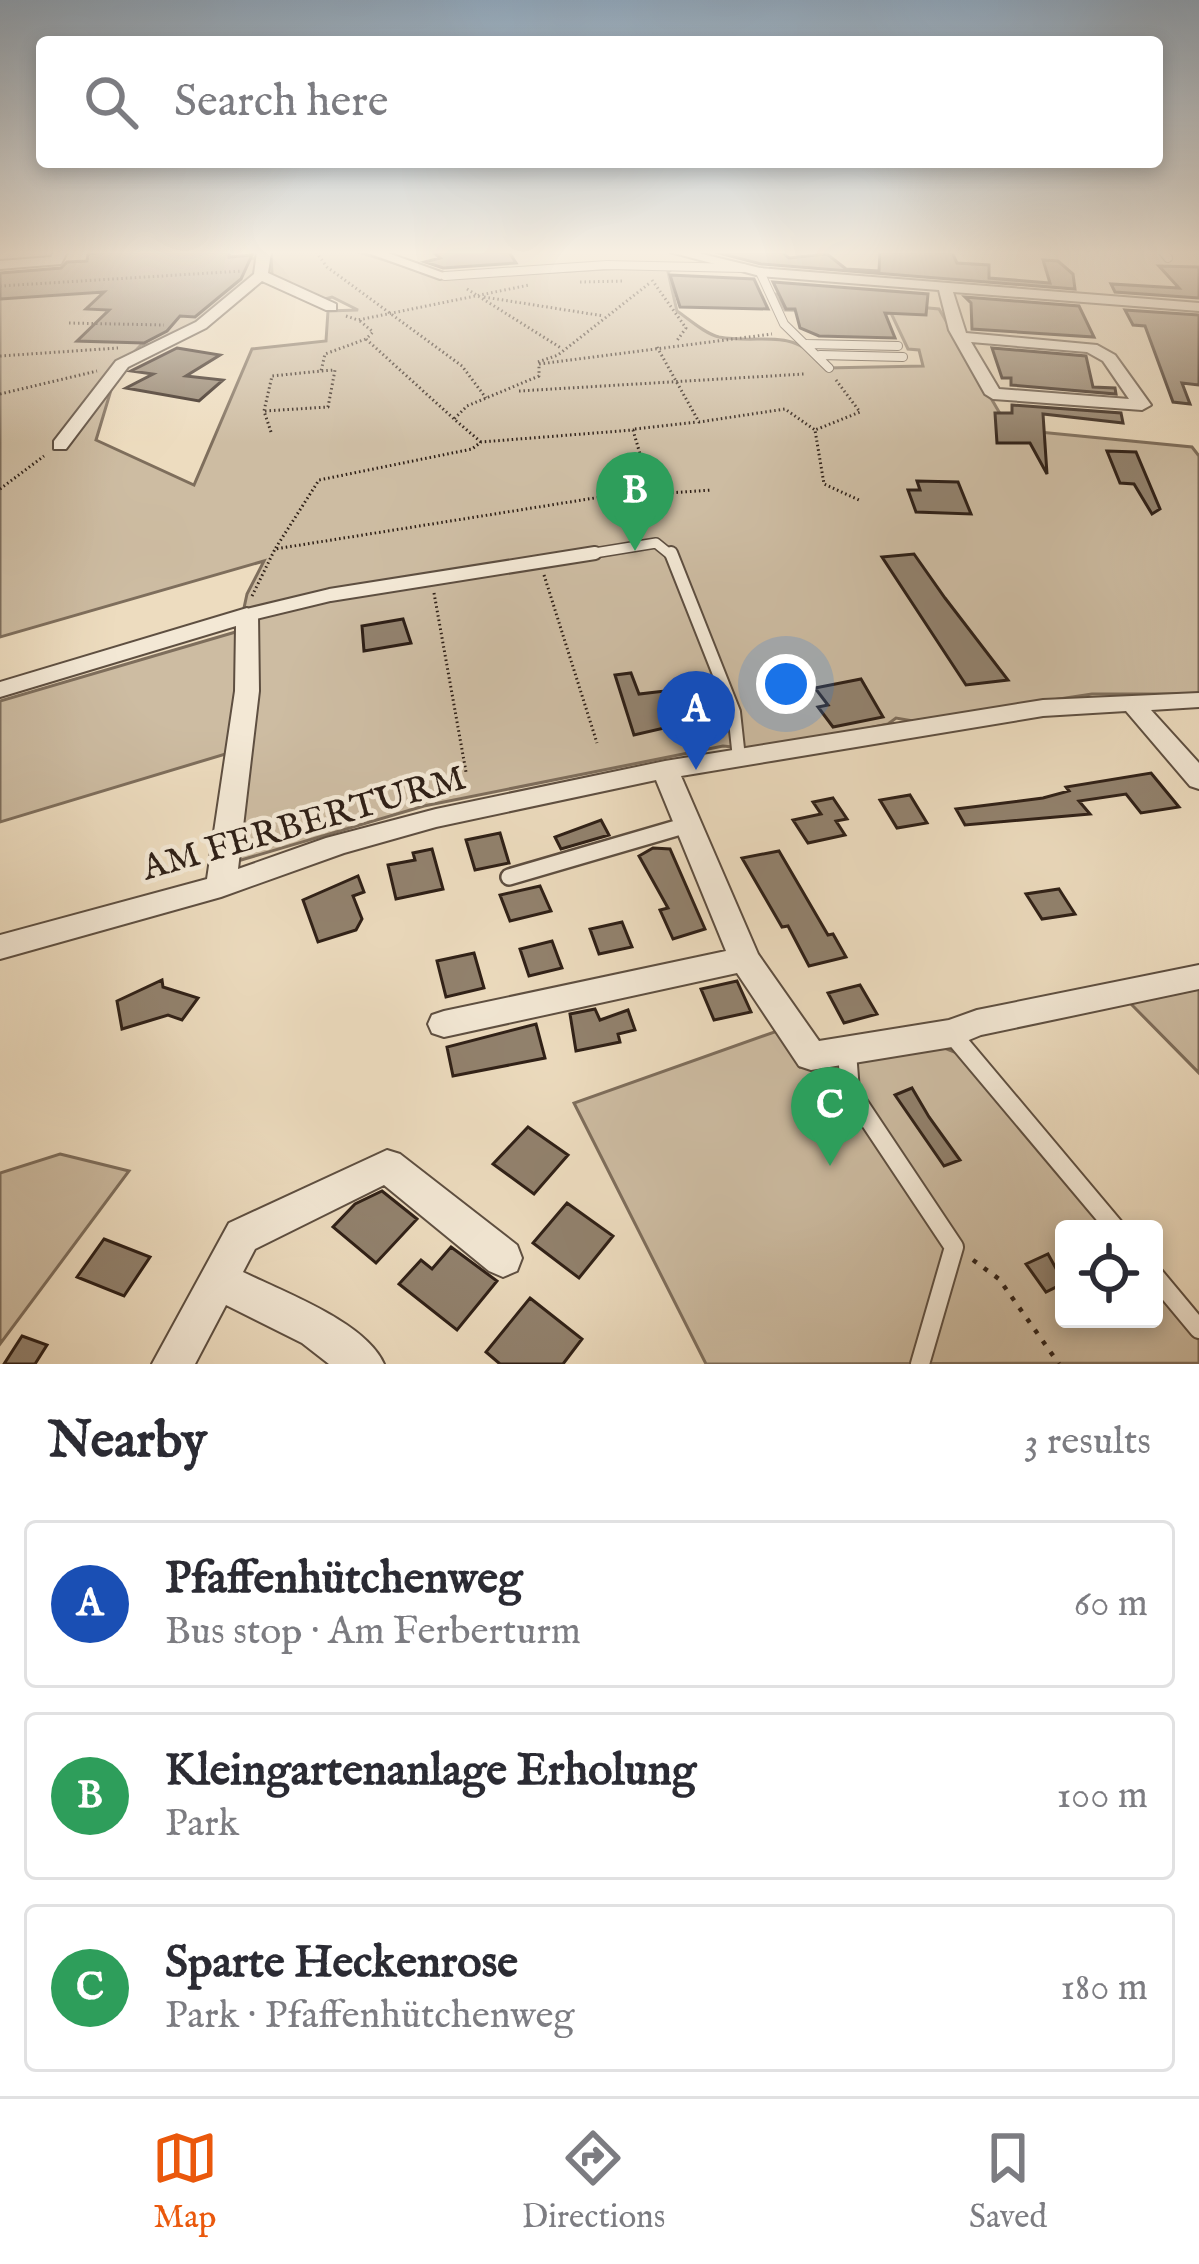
<!DOCTYPE html>
<html lang="en">
<head>
<meta charset="utf-8">
<style>
  body { margin:0; font-family:"IM FELL English",serif; background:#f2f2f3; color:#2b2b33 }
  .controls { position:absolute; right:36px; bottom:36px; display:grid; overflow:hidden; border-radius:12px; box-shadow:0 6px 18px #0003 }
  .controls button { width:108px; height:108px; display:grid; place-items:center; padding:0; border:0; border-bottom:3px solid #e1e1e2; background:#fff; color:#2b2b33; font:60px sans-serif }
  .you { position:absolute; left:786px; top:684px; width:42px; height:42px; margin:-30px; border:9px solid #fff; border-radius:50%; background:#1a73e8; box-shadow:0 0 0 18px #1a73e833 }
  .badge { display:grid; place-items:center; width:78px; height:78px; border-radius:50%; background:#ea580c; color:#fff; font-size:39px; font-weight:700 }
  .pin { position:absolute; translate:-50% -99px; filter:drop-shadow(0 3px 6px #0008) }
  .pin::after { content:''; position:absolute; top:63px; width:42px; height:36px; background:inherit; clip-path:polygon(0 0,100% 0,50% 100%) }
  .list { margin:0; padding:0; list-style:none }
  h2 { display:flex; justify-content:space-between; align-items:center; height:156px; margin:0; padding:0 48px; font-size:51px }
  h2 small { font-size:39px; font-weight:400; color:#7c7c81 }
  .list li { display:grid; grid-template-columns:78px 1fr auto; gap:36px; align-items:center; box-sizing:border-box; height:168px; margin:0 24px 24px; padding:0 24px; border:3px solid #e1e1e2; border-radius:12px }
  .list b { display:block; font-size:45px; white-space:nowrap }
  .list p { margin:0; font-size:39px; white-space:nowrap; color:#7c7c81 }
  .list em { font-size:39px; font-style:normal; color:#7c7c81 }
  .icon { flex:none; width:66px; height:66px; fill:none; stroke:currentColor; stroke-width:2; stroke-linecap:round; stroke-linejoin:round }
  .map { position:relative; flex:none; width:1199px; height:1364px; overflow:hidden }
  .search { position:absolute; background:#fff; box-shadow:0 6px 18px #0003; left:36px; right:36px; top:36px; height:132px; display:flex; align-items:center; gap:30px; box-sizing:border-box; padding:0 42px; border-radius:12px; color:#7c7c81; font-size:45px }
  .sheet { height:732px; background:#fff }
  nav { display:flex; justify-content:space-around; align-items:center; box-sizing:border-box; height:168px; border-top:3px solid #e1e1e2; background:#fff; font-size:33px; color:#7c7c81 }
  nav a { display:grid; justify-items:center; gap:6px }
  nav .on { color:#ea580c }
  .map>svg:first-child { display:block }
  .green { fill:#cdbca2; stroke:#7e6e5c; stroke-width:3 }
  .building { fill:#92826e; stroke:#2f2017; stroke-width:3 }
  .lines { fill:none; stroke-linecap:round; stroke-linejoin:round }
  .service-far4-casing { stroke:#5e4f41; stroke-width:10 }
  .service-far3-casing { stroke:#5e4f41; stroke-width:12 }
  .service-far2-casing { stroke:#5e4f41; stroke-width:16 }
  .service-far1-casing { stroke:#5e4f41; stroke-width:20 }
  .service-casing { stroke:#5e4f41; stroke-width:22 }
  .minor-casing { stroke:#5e4f41; stroke-width:4 }
  .path-far1 { stroke:#2f2017; stroke-width:3; stroke-dasharray:1.5 3; stroke-linecap:butt }
  .path { stroke:#2f2017; stroke-width:4.5; stroke-dasharray:4.5 9; stroke-linecap:butt }
  .service-far4 { stroke:#f3e8d5; stroke-width:8 }
  .service-far3 { stroke:#f3e8d5; stroke-width:9 }
  .service-far2 { stroke:#f3e8d5; stroke-width:12 }
  .service-far1 { stroke:#f3e8d5; stroke-width:15 }
  .service { stroke:#f3e8d5; stroke-width:18 }
  .minor { fill:#f3e8d5; fill-rule:evenodd }
  .labels { text-anchor:middle; dominant-baseline:central; stroke-width:9; stroke-linejoin:round; paint-order:stroke }
  .street-label { font-size:36px; fill:#2f2017; stroke:#f3e8d5 }
</style>
</head>
<body>
<div class="map">
<svg width="1199" height="1364" viewBox="0 0 1199 1364">
  <rect width="100%" height="100%" fill="#eddcbf"/>
  <filter id="stains"><feTurbulence type="fractalNoise" baseFrequency=".00167" numOctaves="4"/><feColorMatrix values="0 0 0 0 .2 0 0 0 0 .09 0 0 0 0 .02 0 0 0 .5 -.17"/></filter>
  <radialGradient id="worn" r=".72"><stop offset=".6" stop-color="#630" stop-opacity="0"/><stop offset="1" stop-color="#630" stop-opacity=".3"/></radialGradient>
  <!-- green -->
  <path class="green" d="M271,252H358L443,278L677,265L668,272L677,311C689,319 705,334 719,337C763,345 794,325 825,368L923,366L919,350L908,349L891,313L785,310L775,294L939,309L1009,429L1192,447L1199,456V694H1092L913,721L896,718L888,724L764,750L723,746L424,806L231,863L232,752L0,822V701L239,631L247,594L264,561L0,637V276L258,258L257,274L171,344L141,345L117,370L96,440L194,485L252,349L326,341L328,311L358,310L332,297L321,300L272,275Z
    M1199,989V1073L1130,1003Z
    M780,1030L800,1067L932,1043L962,1055L1106,1229H1064V1319H1154V1286L1199,1340V1363L706,1364L574,1103Z
    M60,1154L129,1171L0,1344V1173Z"/>
  <!-- building -->
  <path class="building" d="M109,252H229V257L252,255L241,279L195,317L180,316L167,331L144,343L77,341L109,310L86,309L104,292L0,299V273L61,268L67,262L87,261L88,254Z
    M433,252H509L516,263L443,268L425,262L440,258Z
    M715,252H782L789,258L827,254L846,269L879,271L880,252H952L957,263L989,265V278L1050,283L1043,260L1058,261L1073,274L1075,289L761,264Z
    M1159,266L1199,267V298L1115,292L1111,284L1179,288Z
    M670,275L754,279L768,309L680,307Z
    M773,282L928,294L926,315L885,313L895,338L819,336L800,328L795,309H786Z
    M965,297L1079,306L1094,337L972,329L971,303Z
    M1125,310L1199,315V385L1182,383L1190,404L1173,402L1145,326L1133,325Z
    M177,348L220,355L186,376L223,380L199,401L126,388L153,374L131,371Z
    M992,348L1086,356L1093,387L1115,388L1116,394L1011,385V378H1002Z
    M1012,405L1121,413L1123,423L1043,414L1047,474L1030,443H997L995,413H1012Z
    M1107,451L1136,452L1160,509L1152,514L1134,484L1120,483Z
    M917,481L958,482L971,514L916,512L908,490H920Z
    M914,554L945,598L1008,680L966,685L882,557Z
    M403,619L411,643L364,651L362,626Z
    M631,673L639,694L673,690L686,723L634,735L615,675Z
    M861,679L883,717L833,727L818,707L828,705L815,688Z
    M1151,773L1179,807L1141,813L1126,794L1079,801L1090,814L965,825L956,809L1043,798L1069,791L1066,787Z
    M910,795L927,823L897,828L880,800Z
    M833,798L847,819L836,821L845,835L808,843L793,820L821,814L813,802Z
    M601,820L609,835L561,849L555,837Z
    M500,833L509,863L475,870L466,840Z
    M653,848L670,849L705,929L673,939L660,910L668,908L639,856Z
    M432,849L443,889L396,899L388,865L415,860L413,853Z
    M779,851L828,935L833,934L846,957L809,966L788,926L782,927L742,858Z
    M358,876L364,892L353,896L362,919L356,930L318,942L303,900Z
    M540,886L551,911L510,921L500,895Z
    M1059,889L1075,914L1042,919L1026,894Z
    M622,922L632,947L599,954L590,929Z
    M552,941L562,968L529,976L520,949Z
    M474,953L484,988L446,997L437,961Z
    M162,980L163,987L198,998L182,1020L168,1015L122,1029L117,1001Z
    M737,981L751,1012L714,1020L701,989Z
    M860,985L877,1014L844,1023L828,993Z
    M595,1009L600,1020L628,1010L635,1030L618,1034L620,1042L576,1051L570,1014Z
    M536,1024L545,1058L453,1076L447,1047Z
    M912,1088L929,1117L960,1160L944,1166L895,1095Z
    M528,1127L568,1155L534,1194L493,1164Z
    M382,1191L417,1219L376,1263L333,1227L355,1204Z
    M567,1203L613,1236L579,1278L533,1243Z
    M104,1239L150,1257L124,1296L77,1277Z
    M451,1247L497,1281L457,1330L399,1284L421,1260L432,1269Z
    M1048,1254L1064,1283L1046,1292L1026,1264Z
    M530,1298L582,1339L563,1364H500L486,1352Z
    M22,1336L47,1345L35,1364H4Z"/>
  <g class="lines">
    <defs>
      <path id="service-far4" d="M1163,252L1168,258
        M760,272L784,324L829,368
        M445,276L607,265L743,268
        M806,344L898,346
        M820,355L903,357"/>
      <path id="service-far3" d="M576,556L656,543L672,556"/>
      <path id="service-far2" d="M671,553L734,712L739,758
        M247,615L330,595L595,553"/>
      <path id="service-far1" d="M509,877L687,825"/>
      <path id="service" d="M952,1034L1116,1229
        M847,1052L850,1091L954,1247L920,1364
        M1154,1275L1199,1329"/>
      <path id="minor" d="M54,252H67L61,264L0,269V261L51,257Z
        M257,252H271L268,273L336,304V310H326L262,281L206,328L128,367L66,449H54V441L116,361L196,322L254,274Z
        M365,252H385L452,276L440,279Z
        M670,252H694L760,268L1199,303V311L953,292L966,333L1097,345L1115,355L1151,405L1142,410L993,399L985,394L949,330L939,290L760,276ZM971,342L1087,352L1103,361L1129,399L999,389Z
        M247,608L258,615L259,691L238,869L326,838L436,809L665,761L1043,700L1199,693V707L1151,710L1199,763V789L1190,786L1126,711L1043,716L681,776L758,954L819,1041L949,1020L977,1010L1199,965V989L981,1035L952,1047L811,1070L799,1066L737,973L444,1037L432,1033L428,1024L432,1015L444,1011L726,951L656,780L436,827L344,853L221,897L0,959V935L207,879L235,691L236,626L0,697V682Z
        M387,1150L400,1154L517,1245L522,1258L517,1271L503,1277L489,1271L384,1185L255,1249L243,1272C283,1292 366,1322 384,1364H329L302,1343L226,1305L195,1364H152L229,1223Z"/>
    </defs>
    <!-- service-far4 casing -->
    <use href="#service-far4" class="service-far4-casing"/>
    <!-- service-far3 casing -->
    <use href="#service-far3" class="service-far3-casing"/>
    <!-- service-far2 casing -->
    <use href="#service-far2" class="service-far2-casing"/>
    <!-- service-far1 casing -->
    <use href="#service-far1" class="service-far1-casing"/>
    <!-- service casing -->
    <use href="#service" class="service-casing"/>
    <!-- minor casing -->
    <use href="#minor" class="minor-casing"/>
    <!-- path-far1 -->
    <path class="path-far1" d="M316,252L327,267L462,366L486,398
      M652,280L686,328L676,342
      M580,282L625,281
      M0,286L242,271
      M467,289L561,348
      M484,297L604,316
      M346,316L358,320L529,285
      M360,321L373,332L366,339L454,419
      M69,323L164,325
      M657,347L699,422L785,409L815,430
      M0,356L118,348
      M538,362L558,355L651,282
      M836,380L860,412L815,430L824,484L861,501
      M519,391L804,374
      M0,394L97,371
      M265,411L328,407L335,370L321,371
      M635,429L697,422
      M633,430L652,495L601,497L275,549L319,480L472,449L481,442Z
      M271,432L264,411L272,376L321,371L325,354L366,339
      M481,442L454,419L467,406L539,376V364L772,334
      M0,489L44,456
      M654,494L712,490
      M544,575L597,743
      M434,593L466,772
      M252,596L275,549"/>
    <!-- path -->
    <path class="path" d="M973,1260L999,1279L1059,1364"/>
    <!-- service-far4 -->
    <use href="#service-far4" class="service-far4"/>
    <!-- service-far3 -->
    <use href="#service-far3" class="service-far3"/>
    <!-- service-far2 -->
    <use href="#service-far2" class="service-far2"/>
    <!-- service-far1 -->
    <use href="#service-far1" class="service-far1"/>
    <!-- service -->
    <use href="#service" class="service"/>
    <!-- minor -->
    <use href="#minor" class="minor"/>
  </g>
  <!-- sky -->
  <linearGradient id="sky" x2="0" y2="1"><stop stop-color="#90aac1"/><stop offset="0.57" stop-color="#f7efe2"/><stop offset="1" stop-color="#f7efe2" stop-opacity="0"/></linearGradient>
  <rect width="1199" height="443" fill="url(#sky)"/>
  <g class="labels">
    <!-- street labels -->
    <g class="street-label">
      <text transform="translate(304 824) rotate(-16)">AM FERBERTURM</text>
    </g>
  </g>
  <rect width="100%" height="100%" filter="url(#stains)"/>
  <rect width="100%" height="100%" fill="url(#worn)"/>
</svg>
<div class="controls">
<button><svg class="icon" aria-label="locate" viewBox="0 0 24 24"><circle cx="12" cy="12" r="6"/><path d="M12 2v4M12 18v4M2 12h4M18 12h4"/></svg></button>
</div>
<div class="you"></div>
<div class="pin badge" style="left:696px;top:770px;background:#1a4fb4">A</div>
<div class="pin badge" style="left:635px;top:551px;background:#2e9e5b">B</div>
<div class="pin badge" style="left:830px;top:1166px;background:#2e9e5b">C</div>
<div class="search"><svg class="icon" aria-label="search" viewBox="0 0 24 24"><circle cx="10" cy="10" r="6"/><path d="M15 15l6 6"/></svg>Search here</div>
</div>
<section class="sheet">
<h2>Nearby<small>3 results</small></h2>
<ul class="list">
<li><span class="badge" style="background:#1a4fb4">A</span><div><b>Pfaffenhütchenweg</b><p>Bus stop · Am Ferberturm</p></div><em>60 m</em></li>
<li><span class="badge" style="background:#2e9e5b">B</span><div><b>Kleingartenanlage Erholung</b><p>Park</p></div><em>100 m</em></li>
<li><span class="badge" style="background:#2e9e5b">C</span><div><b>Sparte Heckenrose</b><p>Park · Pfaffenhütchenweg</p></div><em>180 m</em></li>
</ul>
</section>
<nav>
<a class="on"><svg class="icon" aria-label="map" viewBox="0 0 24 24"><path d="M3 6l6-2 6 2 6-2v14l-6 2-6-2-6 2zM9 4v14M15 6v14"/></svg>Map</a>
<a><svg class="icon" aria-label="directions" viewBox="0 0 24 24"><path d="M12 3l9 9-9 9-9-9zM9 14v-3h6M13 9l2 2-2 2"/></svg>Directions</a>
<a><svg class="icon" aria-label="saved" viewBox="0 0 24 24"><path d="M7 4h10v16l-5-4-5 4z"/></svg>Saved</a>
</nav>
</body>
</html>
